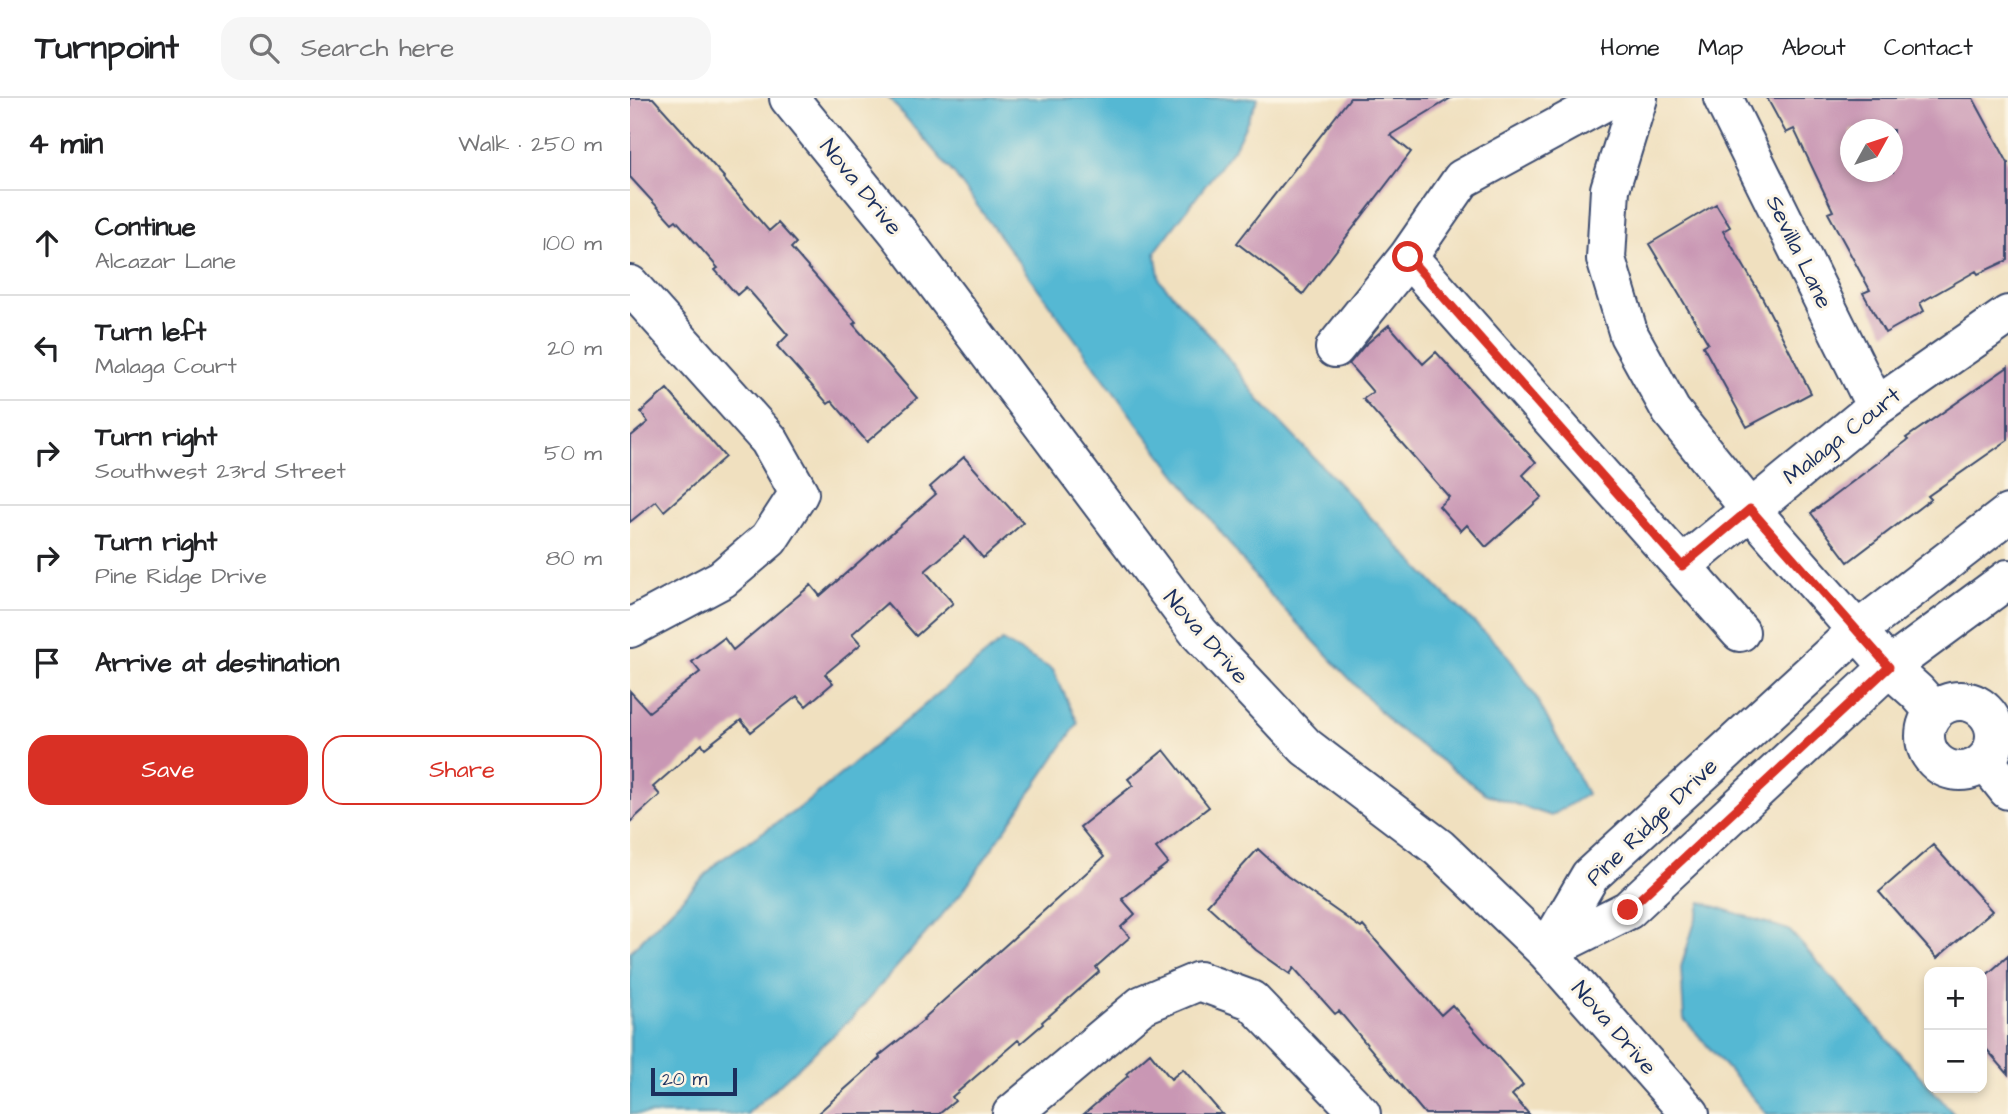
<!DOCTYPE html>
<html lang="en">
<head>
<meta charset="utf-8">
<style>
  body { margin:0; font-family:"Architects Daughter",sans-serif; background:#f6f6f6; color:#202124 }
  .controls { position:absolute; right:21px; bottom:21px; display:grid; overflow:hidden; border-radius:14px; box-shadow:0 4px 10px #0003 }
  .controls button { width:63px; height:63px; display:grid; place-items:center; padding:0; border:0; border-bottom:2px solid #e0e0e0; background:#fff; color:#202124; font:35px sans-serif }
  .compass { position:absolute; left:1210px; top:21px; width:63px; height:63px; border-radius:50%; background:#fff; box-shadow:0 4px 10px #0003; rotate:50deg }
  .scale { position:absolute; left:21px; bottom:18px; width:86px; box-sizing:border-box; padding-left:7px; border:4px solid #1b2f5e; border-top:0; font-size:19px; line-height:24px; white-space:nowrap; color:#1b2f5e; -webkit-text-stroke:5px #fcf5e5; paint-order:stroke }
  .stop { position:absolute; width:21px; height:21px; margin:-16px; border:5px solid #d93025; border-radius:50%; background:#fff }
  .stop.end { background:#d93025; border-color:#fff; box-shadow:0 2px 7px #0008 }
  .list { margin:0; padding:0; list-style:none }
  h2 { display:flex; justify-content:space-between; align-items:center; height:91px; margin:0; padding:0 28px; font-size:30px }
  h2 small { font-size:23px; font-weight:400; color:#757577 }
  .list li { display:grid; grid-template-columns:46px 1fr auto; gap:21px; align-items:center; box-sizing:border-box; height:105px; padding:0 28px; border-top:2px solid #e0e0e0 }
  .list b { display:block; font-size:26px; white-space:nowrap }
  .list p { margin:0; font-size:23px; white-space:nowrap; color:#757577 }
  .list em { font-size:23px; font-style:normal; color:#757577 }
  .actions { display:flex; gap:14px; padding:21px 28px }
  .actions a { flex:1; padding:16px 0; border:2px solid #d93025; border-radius:21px; text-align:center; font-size:24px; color:#d93025 }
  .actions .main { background:#d93025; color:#fff }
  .icon { flex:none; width:38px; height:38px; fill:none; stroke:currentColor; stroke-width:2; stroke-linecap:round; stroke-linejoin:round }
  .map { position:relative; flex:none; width:1378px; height:1016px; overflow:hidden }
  header { display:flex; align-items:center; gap:42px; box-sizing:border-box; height:98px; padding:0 35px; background:#fff; border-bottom:2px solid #e0e0e0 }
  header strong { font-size:33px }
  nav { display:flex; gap:38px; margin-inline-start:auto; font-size:24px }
  .search { width:490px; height:63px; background:#f6f6f6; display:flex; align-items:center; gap:18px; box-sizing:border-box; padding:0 24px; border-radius:21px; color:#757577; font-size:26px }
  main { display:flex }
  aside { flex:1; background:#fff }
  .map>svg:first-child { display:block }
  .water { fill:#55b8d3; stroke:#387498; stroke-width:2 }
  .building { fill:#c997b4; fill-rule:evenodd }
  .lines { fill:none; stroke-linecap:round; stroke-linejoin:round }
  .minor-casing { stroke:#3b4a6d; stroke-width:42 }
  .minor { stroke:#fff; stroke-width:38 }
  .route { stroke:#d93025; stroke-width:9 }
  .labels { text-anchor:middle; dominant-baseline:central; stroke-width:6; stroke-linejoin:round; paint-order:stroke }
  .street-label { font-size:23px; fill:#1b2f5e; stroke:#fcf5e5 }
</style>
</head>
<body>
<header>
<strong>Turnpoint</strong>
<div class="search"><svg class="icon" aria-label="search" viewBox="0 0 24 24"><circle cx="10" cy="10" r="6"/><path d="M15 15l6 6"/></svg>Search here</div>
<nav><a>Home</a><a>Map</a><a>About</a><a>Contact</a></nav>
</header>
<main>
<aside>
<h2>4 min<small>Walk · 250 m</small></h2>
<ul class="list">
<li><svg class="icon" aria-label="ahead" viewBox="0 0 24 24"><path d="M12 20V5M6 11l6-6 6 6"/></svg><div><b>Continue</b><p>Alcazar Lane</p></div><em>100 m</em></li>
<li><svg class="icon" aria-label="left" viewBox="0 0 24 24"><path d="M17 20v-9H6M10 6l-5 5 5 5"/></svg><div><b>Turn left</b><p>Malaga Court</p></div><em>20 m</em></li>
<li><svg class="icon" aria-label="right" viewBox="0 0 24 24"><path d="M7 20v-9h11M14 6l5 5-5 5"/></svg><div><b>Turn right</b><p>Southwest 23rd Street</p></div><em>50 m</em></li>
<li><svg class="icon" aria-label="right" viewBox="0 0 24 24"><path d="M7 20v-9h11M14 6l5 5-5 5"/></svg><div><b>Turn right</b><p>Pine Ridge Drive</p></div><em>80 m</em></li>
<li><svg class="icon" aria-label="arrive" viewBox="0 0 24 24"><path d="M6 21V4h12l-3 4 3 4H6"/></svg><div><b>Arrive at destination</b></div></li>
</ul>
<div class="actions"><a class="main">Save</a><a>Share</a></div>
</aside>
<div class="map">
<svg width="1378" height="1016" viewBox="0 0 1378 1016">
  <rect width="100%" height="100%" fill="#fcf5e5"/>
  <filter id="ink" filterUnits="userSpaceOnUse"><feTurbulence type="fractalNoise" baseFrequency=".0143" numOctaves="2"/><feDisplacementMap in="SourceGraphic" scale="14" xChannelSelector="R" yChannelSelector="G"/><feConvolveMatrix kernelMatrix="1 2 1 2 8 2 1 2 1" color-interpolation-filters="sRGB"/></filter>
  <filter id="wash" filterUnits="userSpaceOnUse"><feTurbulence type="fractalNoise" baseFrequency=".00686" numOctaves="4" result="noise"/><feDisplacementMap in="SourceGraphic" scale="28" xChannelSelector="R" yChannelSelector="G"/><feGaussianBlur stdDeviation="1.57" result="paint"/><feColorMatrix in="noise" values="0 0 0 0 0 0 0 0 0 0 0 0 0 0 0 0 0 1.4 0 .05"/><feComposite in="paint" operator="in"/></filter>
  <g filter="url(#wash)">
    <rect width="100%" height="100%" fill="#f0e0bf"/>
    <!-- water -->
    <path class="water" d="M259,0H628L606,47L525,154L530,183L590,249L630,303L808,490L875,554L906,599L957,696L921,718L856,696L763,627L634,490L508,327L324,76Z
      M372,543L423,572L448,625L333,793L222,920L117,1016H0V854L89,763L171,709Z
      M1071,804L1159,832L1324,1016H1137L1054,921L1051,869Z"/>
    <g id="blocks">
      <!-- building -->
      <path class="building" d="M0,0H23L94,79L93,80L139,133L148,125L166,145L161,150L226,224L223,226L287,300L237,344L202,303L198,306L147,248L158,237L116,189L107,197L85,172L88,170L46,122L42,125L0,79Z
        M720,0H821L760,37L781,54L673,196L607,145Z
        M1137,0H1343L1378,65V162L1348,176L1346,173L1290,205L1294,213L1255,235L1233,195L1240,192L1198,115L1203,113L1164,31L1156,35ZM1221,32H1263V74H1221Z
        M1086,106L1100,129L1093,133L1132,199L1181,295L1117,329L1073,248L1078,245L1019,146Z
        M759,227L793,266L806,254L906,364L893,377L912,399L856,449L837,427L831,433L809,408L819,399L733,301L743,294L719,266L734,248Z
        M1378,269V342L1298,398L1301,401L1218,464L1181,415L1278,342L1276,340Z
        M37,291L95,359L34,413L26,403L0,424V339L18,324L11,314Z
        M334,359L393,425L353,460L335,439L295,473L323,505L286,538L257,505L222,536L231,546L195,576L203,585L176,608L167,598L121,634L111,622L75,650L72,646L23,689L30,697L0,724V593L19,614L70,574L62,564L94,540L103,552L181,487L190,498L306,396L300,389Z
        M534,652L579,709L526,750L538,765L492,801L505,816L491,829L500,839L466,869L469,874L412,924L413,926L391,945L388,942L322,999L325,1003L309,1016H187L250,960L249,958L294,922L293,921L474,759L450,729L503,687L498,681Z
        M1303,747L1362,813L1307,860L1249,794Z
        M628,751L657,778L731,830L733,828L811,917L822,907L893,987L882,997L899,1016H795L709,913L705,916L664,870L660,876L626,852L577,807Z
        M1378,858V976L1352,946V881Z
        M520,955L541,981L553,971L592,1016H454L498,978L496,976Z"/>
    </g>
  </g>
  <g filter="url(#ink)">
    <use href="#blocks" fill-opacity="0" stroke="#3b4a6d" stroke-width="2"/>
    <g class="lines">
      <defs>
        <path id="minor" d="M159,0L268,134L569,535L676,649L809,750L916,853L1060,1016
          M1008,0L980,91L976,161L999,237L1041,313L1120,411L1259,569L1287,594L1304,613
          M1093,0L1246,309
          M778,159L1110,534
          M0,187L139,342L169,395L139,441L92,481L0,530
          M705,250L778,159L832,81L981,0
          M1052,468L1246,309L1378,217
          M1295 638a35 35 0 1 1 70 0a35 35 0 1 1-70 0Z
          M1355,663L1378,692
          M916,853L960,778L1227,533L1378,416
          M916,853L998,812L1259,569L1378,481
          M382,1016L512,907L569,883L621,902L731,1016"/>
      </defs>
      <!-- minor casing -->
      <use href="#minor" class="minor-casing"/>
      <!-- minor -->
      <use href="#minor" class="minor"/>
    </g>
  </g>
  <g class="lines" filter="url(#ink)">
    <!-- route -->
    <path class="route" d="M778,159L1052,468L1120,411L1259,569L998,812"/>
  </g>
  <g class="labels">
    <!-- street labels -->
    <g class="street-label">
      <text transform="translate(231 89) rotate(51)">Nova Drive</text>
      <text transform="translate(1169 154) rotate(64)">Sevilla Lane</text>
      <text transform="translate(1212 338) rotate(-38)">Malaga Court</text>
      <text transform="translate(576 539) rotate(49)">Nova Drive</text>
      <text transform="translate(1022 724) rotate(-44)">Pine Ridge Drive</text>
      <text transform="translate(984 930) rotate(49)">Nova Drive</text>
    </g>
  </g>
</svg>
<div class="controls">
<button>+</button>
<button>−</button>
</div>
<svg class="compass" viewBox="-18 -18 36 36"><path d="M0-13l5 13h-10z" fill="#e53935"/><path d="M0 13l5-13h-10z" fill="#757577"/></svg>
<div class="scale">20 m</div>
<div class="stop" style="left:778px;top:159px"></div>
<div class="stop end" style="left:998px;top:812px"></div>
</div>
</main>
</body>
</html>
